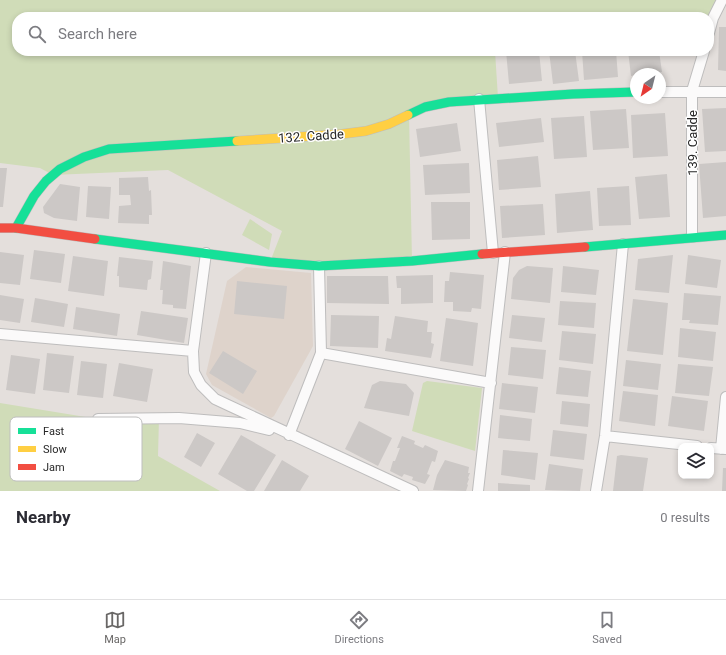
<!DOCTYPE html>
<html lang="en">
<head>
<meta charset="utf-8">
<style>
  body { margin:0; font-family:Roboto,sans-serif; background:#f7f7f7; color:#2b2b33 }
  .controls { position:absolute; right:12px; bottom:12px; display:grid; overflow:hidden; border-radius:8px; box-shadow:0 2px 6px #0003 }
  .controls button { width:36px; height:36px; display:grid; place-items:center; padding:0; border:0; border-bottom:1px solid #e1e1e2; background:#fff; color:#2b2b33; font:20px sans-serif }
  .compass { position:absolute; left:630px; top:68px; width:36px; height:36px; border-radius:50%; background:#fff; box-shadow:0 2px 6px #0003; rotate:215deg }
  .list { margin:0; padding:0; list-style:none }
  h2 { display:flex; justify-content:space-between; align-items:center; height:52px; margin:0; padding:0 16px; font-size:17px }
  h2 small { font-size:13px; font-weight:400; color:#7c7c81 }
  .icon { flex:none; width:22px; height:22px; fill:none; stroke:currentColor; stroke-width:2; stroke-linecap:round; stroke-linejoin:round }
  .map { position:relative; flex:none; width:726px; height:491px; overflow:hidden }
  .search { position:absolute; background:#fff; box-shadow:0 2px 6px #0003; left:12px; right:12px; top:12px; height:44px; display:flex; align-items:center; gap:10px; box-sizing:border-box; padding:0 14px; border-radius:16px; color:#7c7c81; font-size:15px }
  .sheet { height:108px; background:#fff }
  nav { display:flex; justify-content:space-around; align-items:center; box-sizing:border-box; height:56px; border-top:1px solid #e1e1e2; background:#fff; font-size:11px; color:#7c7c81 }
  nav a { display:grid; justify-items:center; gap:2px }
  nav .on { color:#696766 }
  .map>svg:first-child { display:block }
  .education { fill:#ded3cb }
  .green { fill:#d0dcb8 }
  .building { fill:#ccc8c6 }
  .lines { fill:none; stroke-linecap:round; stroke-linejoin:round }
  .street-casing { stroke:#bebdbd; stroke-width:12 }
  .fast-casing { stroke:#bebdbd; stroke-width:10 }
  .slow-casing { stroke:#bebdbd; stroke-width:10 }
  .jam-casing { stroke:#bebdbd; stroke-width:10 }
  .street { stroke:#fbfafa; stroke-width:10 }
  .fast { stroke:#16e098; stroke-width:9 }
  .slow { stroke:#ffcf43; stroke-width:9 }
  .jam { stroke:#f24e42; stroke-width:9 }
  .labels { text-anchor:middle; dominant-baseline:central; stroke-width:3; stroke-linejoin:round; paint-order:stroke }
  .street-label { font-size:13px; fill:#272727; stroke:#fff }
  .key { fill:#fff; stroke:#bebebe; stroke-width:1 }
  .key-label { font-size:11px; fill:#272727 }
</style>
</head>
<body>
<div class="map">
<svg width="726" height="491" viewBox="0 0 726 491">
  <rect width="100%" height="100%" fill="#e4dfdc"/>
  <!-- education -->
  <path class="education" d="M246,267L311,273L313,346L274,416L271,418L212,385L206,374L227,281Z"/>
  <!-- green -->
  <path class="green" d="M0,0H722L709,17H17V51H495L498,98L409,114L412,261L270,262L282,231L168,170L53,175L40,168L0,163Z
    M250,219L272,234L269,250L242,235Z
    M427,381L482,388L475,451L412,431L423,383Z
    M0,403L98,419L159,418L158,456L220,491H0Z"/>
  <!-- building -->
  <path class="building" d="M719,27H726V71L718,70Z
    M506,51H539L542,81L509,84Z
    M549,51H575L579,81L553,84Z
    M582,51H616L618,77L584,80Z
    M628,51H659L662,72L636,74V75L631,76Z
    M726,108V151L705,152L702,109Z
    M626,109L629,148L593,150L590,111Z
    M665,113L668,156L633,158L631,115Z
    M584,116L587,157L554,159L551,118Z
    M541,118L544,142L499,147L496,123Z
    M457,123L461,151L420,157L416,129Z
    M538,156L541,187L499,190L497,160Z
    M726,162V216L703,218L699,164Z
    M469,163L470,193L425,195L423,165Z
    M0,168H7L3,207H0Z
    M667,174L670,217L639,219L635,177Z
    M148,177L149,191L151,190L152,215H149V224L118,223L119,206L131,205L130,195H119V178Z
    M60,184L80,187L77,221L54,218L44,213L43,207Z
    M88,186L111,187L109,219L86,217Z
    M629,186L631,225L599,226L597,188Z
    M590,191L593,230L557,233L555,194Z
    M431,202H470V239L432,240Z
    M543,204L545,235L502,238L500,206Z
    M34,250L65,254L61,283L30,279Z
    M0,252L24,255L20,285L0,283Z
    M673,255L669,293L635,290L638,259Z
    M688,255L721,260L717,288L685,284Z
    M73,256L108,261L104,296L68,291Z
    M119,257L153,261L151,279L148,280L147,290L119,287V276H117Z
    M163,261L191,266L186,309L173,308V305L162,304L163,290H160Z
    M527,266L553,268L550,303L511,299L513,278L519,270Z
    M563,266L599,270L596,295L561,292Z
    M450,272L484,275L481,309L472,308L471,312L453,311V302H444L445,281H449Z
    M433,275V303L401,304V288H397L396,276Z
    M327,276H388L389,304L327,303Z
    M237,281L287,286L284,319L234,314Z
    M684,293L721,296L718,325L689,323L690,320H682Z
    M0,295L24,299L20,323L0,320Z
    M35,298L68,304L64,327L31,322Z
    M633,299L668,303L663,355L627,351Z
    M560,301L596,303L594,328L558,325Z
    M76,307L120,314L117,336L73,329Z
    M141,311L188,318L184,343L137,335Z
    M331,315L379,316L378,348L330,346Z
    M512,315L545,318L542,342L509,338Z
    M395,316L428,321L427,332H432L431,343L434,344L431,358L385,351L387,338L391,339Z
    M446,318L478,323L473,366L440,361Z
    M680,328L716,332L713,361L678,357Z
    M562,331L596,334L593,364L559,360Z
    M511,347L546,350L543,379L508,375Z
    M223,351L257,371L243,394L209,373Z
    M47,353L74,356L69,393L43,390Z
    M11,355L40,359L35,394L6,390Z
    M626,360L661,364L658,390L623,386Z
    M81,361L107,364L103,398L77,395Z
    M119,363L153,369L147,402L113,396Z
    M678,364L713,367L709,396L675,393Z
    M559,367L591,371L588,397L556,394Z
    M380,381L406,384L414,393L409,416L364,408L372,385Z
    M502,383L538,387L535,413L499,409Z
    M623,391L658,395L655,426L619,421Z
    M672,396L708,401L704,431L668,426Z
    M562,401L590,404L588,427L560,424Z
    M500,415L532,419L530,441L498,438Z
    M359,421L392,438L378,466L345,449Z
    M553,430L587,434L584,460L550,456Z
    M197,433L215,443L201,467L184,457Z
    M241,435L276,455L254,491H247L218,474Z
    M402,436L415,441L414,444L423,448L425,445L438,451L435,462L432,461L427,474L430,475L425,484L412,480L413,477L404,474L402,477L390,471L393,461H395L400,448H397Z
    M503,450L538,453L535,480L501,475Z
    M621,455L648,458L643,491H613L617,456Z
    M282,460L309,476L300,491H264Z
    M445,460L469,467L468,473H470L468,478L469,479L467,484L468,485L466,491L433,490L437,475Z
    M549,464L583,469L580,491L545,490Z
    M723,468H726V491H722Z
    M498,483L530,485V491H498Z"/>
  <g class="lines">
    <defs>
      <path id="street" d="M709,33L713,18L722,0
        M660,92H726
        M479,99L493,253
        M692,237V91L704,51
        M206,253L193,351L194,372L201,385L215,399L230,406L413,491
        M0,334L193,351
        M321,353L491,383
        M98,419L179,418L240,423L269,430
        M289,435L321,353L319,266
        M605,436L697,446
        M711,448L726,449
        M721,449L726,397
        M478,491L505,252
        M596,491L605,436L623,244"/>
      <path id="fast" d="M408,115L425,107L449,102L573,94L636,92
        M16,228L34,196L46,181L60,169L84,157L109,149L237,141
        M95,239L270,262L319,266L412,261L482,254
        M585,247L726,235"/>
      <path id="slow" d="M237,141L342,134L366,131L389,124L408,115"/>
      <path id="jam" d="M0,228H16L95,239
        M482,254L585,247"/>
    </defs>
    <!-- street casing -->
    <use href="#street" class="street-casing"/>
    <!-- fast casing -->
    <use href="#fast" class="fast-casing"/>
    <!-- slow casing -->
    <use href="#slow" class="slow-casing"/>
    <!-- jam casing -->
    <use href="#jam" class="jam-casing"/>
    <!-- street -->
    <use href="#street" class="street"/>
    <!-- fast -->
    <use href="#fast" class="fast"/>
    <!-- slow -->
    <use href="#slow" class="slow"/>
    <!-- jam -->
    <use href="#jam" class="jam"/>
  </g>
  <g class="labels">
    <!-- street labels -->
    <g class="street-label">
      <text transform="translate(311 136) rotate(-4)">132. Cadde</text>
      <text transform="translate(692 143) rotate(-90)">139. Cadde</text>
    </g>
  </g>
  <!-- legend -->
  <rect x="10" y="417" width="132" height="64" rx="6" class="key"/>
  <rect x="18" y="428" width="18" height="6" fill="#16e098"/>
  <rect x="18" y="446" width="18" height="6" fill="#ffcf43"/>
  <rect x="18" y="464" width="18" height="6" fill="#f24e42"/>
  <g class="key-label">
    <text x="43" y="435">Fast</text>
    <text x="43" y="453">Slow</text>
    <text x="43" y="471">Jam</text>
  </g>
</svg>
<div class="controls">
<button><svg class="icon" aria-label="layers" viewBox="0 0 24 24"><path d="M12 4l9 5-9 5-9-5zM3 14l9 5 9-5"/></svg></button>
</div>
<svg class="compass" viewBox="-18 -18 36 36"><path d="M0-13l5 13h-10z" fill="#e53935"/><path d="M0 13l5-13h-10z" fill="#7c7c81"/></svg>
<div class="search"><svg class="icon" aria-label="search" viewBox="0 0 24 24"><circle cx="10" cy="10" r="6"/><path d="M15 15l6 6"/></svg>Search here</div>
</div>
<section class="sheet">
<h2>Nearby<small>0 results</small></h2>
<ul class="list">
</ul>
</section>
<nav>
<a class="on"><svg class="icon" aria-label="map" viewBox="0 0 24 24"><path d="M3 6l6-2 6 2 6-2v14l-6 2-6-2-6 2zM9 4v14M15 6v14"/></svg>Map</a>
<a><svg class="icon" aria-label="directions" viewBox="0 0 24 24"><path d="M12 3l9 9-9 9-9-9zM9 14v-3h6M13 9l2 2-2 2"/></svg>Directions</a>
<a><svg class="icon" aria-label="saved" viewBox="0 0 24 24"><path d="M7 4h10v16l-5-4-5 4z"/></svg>Saved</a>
</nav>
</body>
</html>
